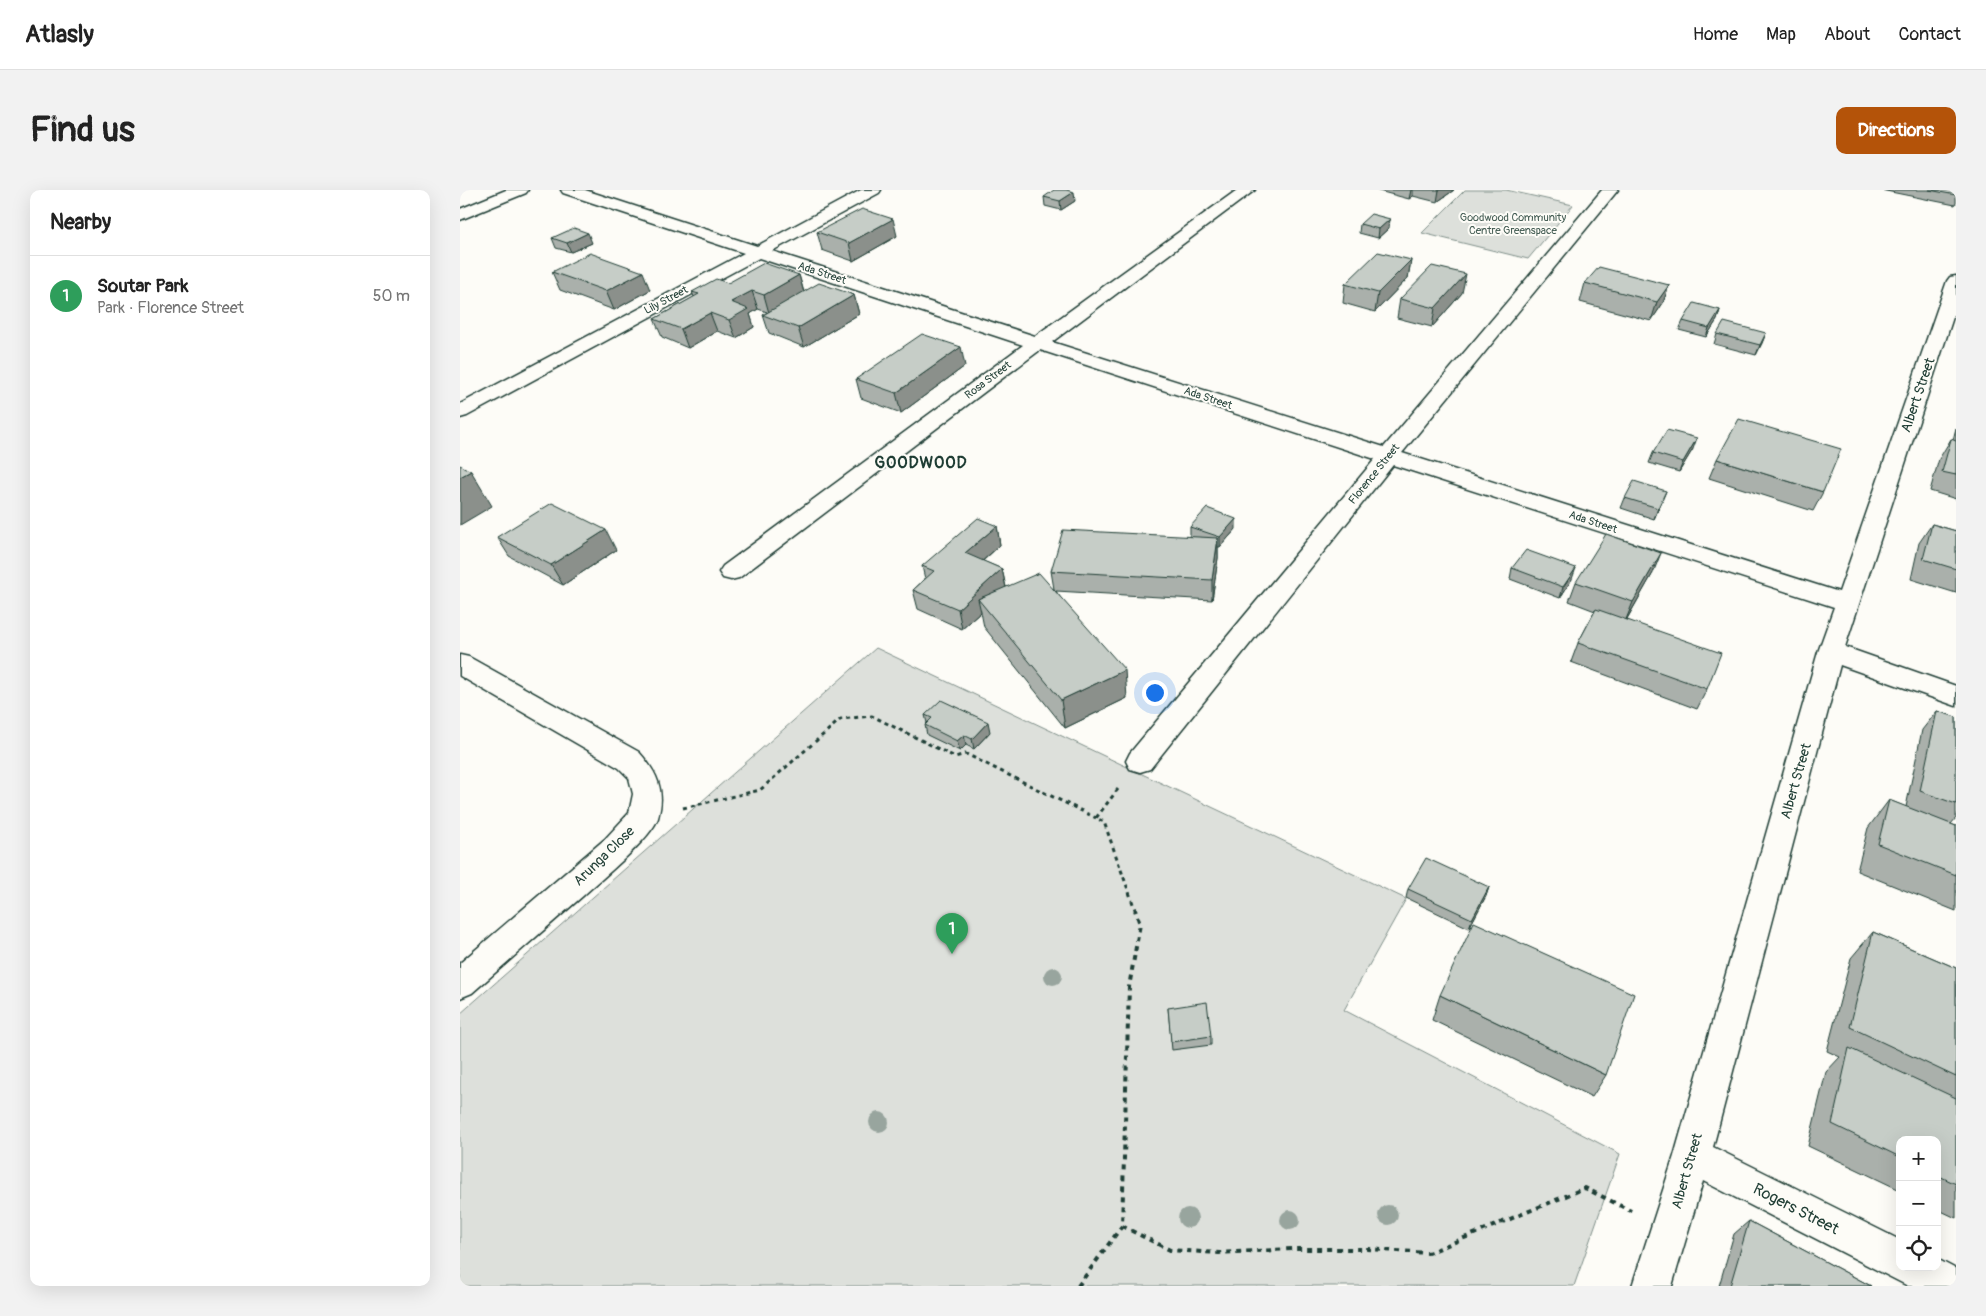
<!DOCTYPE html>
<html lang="en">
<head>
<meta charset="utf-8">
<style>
  body { margin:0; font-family:Pangolin,sans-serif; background:#f2f2f2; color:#222 }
  .controls { position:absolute; right:15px; bottom:15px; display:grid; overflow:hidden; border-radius:10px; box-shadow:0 5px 20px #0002 }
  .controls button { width:45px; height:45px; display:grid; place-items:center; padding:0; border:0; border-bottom:1px solid #e0e0e0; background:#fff; color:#222; font:25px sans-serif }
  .you { position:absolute; left:694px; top:502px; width:18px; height:18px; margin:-12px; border:4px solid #fff; border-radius:50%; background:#1a73e8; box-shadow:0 0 0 8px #1a73e833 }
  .badge { display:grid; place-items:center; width:32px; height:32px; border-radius:50%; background:#b45309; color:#fff; font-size:16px; font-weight:700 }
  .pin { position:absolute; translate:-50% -41px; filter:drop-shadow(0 1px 2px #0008) }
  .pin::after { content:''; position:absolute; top:26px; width:18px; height:15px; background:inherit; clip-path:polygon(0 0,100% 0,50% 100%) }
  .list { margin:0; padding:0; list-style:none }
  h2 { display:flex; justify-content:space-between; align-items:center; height:65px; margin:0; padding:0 20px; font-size:21px }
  h2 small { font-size:16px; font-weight:400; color:#767676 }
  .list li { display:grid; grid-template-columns:32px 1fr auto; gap:15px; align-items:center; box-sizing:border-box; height:80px; padding:0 20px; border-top:1px solid #e0e0e0 }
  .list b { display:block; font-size:19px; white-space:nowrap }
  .list p { margin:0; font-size:16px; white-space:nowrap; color:#767676 }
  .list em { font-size:16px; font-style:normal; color:#767676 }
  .icon { flex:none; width:28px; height:28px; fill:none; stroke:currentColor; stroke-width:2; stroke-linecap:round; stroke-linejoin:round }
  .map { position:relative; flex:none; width:1496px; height:1096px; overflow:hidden; border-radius:10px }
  header { display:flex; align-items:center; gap:30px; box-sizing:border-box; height:70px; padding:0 25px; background:#fff; border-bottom:1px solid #e0e0e0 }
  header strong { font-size:24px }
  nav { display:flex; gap:28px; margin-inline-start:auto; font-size:18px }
  .intro { display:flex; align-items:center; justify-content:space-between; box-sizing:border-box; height:120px; padding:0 30px }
  h1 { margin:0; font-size:35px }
  .button { padding:12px 22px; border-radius:10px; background:#b45309; color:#fff; font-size:18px; font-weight:700 }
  main { display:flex; gap:30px; padding:0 30px }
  aside { flex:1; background:#fff; border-radius:10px; box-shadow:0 5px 20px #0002 }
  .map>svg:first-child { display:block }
  .green { fill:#dde0db; stroke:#7e8e88 }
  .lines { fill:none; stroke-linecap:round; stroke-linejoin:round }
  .minor-casing { stroke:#1f3d34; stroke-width:3 }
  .path-far1 { stroke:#1f3d34; stroke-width:3; stroke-dasharray:4 4; stroke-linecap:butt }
  .path { stroke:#1f3d34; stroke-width:4; stroke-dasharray:5 5; stroke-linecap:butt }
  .minor { fill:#fdfcf7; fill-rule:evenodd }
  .tree { fill:#98a59e }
  .wall { fill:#aab0ab; stroke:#1f3d34 }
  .shaded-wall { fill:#8b908b; stroke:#1f3d34 }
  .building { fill:#c6cdc7; stroke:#1f3d34 }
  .labels { text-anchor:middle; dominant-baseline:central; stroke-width:4; stroke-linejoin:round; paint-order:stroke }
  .far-park-label { font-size:11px; fill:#455e55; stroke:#fdfcf7 }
  .far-street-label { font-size:11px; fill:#1f3d34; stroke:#fdfcf7 }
  .street-label { font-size:14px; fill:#1f3d34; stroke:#fdfcf7 }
  .far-district-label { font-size:16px; font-weight:bold; letter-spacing:1px; fill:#1f3d34; stroke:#fdfcf7 }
  .near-street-label { font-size:16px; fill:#1f3d34; stroke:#fdfcf7 }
</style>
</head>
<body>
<header>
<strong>Atlasly</strong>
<nav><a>Home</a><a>Map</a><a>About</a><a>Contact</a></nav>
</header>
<div class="intro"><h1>Find us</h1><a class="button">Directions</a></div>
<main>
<aside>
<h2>Nearby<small></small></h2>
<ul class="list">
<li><span class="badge" style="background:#2e9e5b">1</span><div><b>Soutar Park</b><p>Park · Florence Street</p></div><em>50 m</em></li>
</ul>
</aside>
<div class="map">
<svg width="1496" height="1096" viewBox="0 0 1496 1096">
  <rect width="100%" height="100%" fill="#fdfcf7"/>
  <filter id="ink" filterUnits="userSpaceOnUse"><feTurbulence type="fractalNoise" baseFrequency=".02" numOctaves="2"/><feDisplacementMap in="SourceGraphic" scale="10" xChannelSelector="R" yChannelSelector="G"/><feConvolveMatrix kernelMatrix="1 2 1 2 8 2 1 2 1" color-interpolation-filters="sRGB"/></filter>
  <g filter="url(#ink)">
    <!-- green -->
    <path class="green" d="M1005,0H1046L1113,15L1068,69L962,43Z
      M416,458L946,709L884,820L1160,964L1114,1096H0V824Z"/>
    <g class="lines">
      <defs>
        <path id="minor" d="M46,0H68L66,3L0,30V19Z
          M101,0H125L297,56L401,0H421L419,3L312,61L575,146L777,0H795L592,152L924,257L1142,0H1158L942,263L1379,402L1487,91L1490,87L1496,86V118L1385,457L1496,496V516L1380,475L1253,957L1440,1050V1077H1477V1069L1496,1079V1096H1448L1243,991L1212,1096H1172L1214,966L1358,462L1374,417L933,275L690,579L680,582L670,579L666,571L670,563L915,269L580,160L279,388L271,390L263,388L259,382L263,376L563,155L299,68L7,226L0,228V214L284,63L103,3Z
          M0,465L9,467L179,562C197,582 206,601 198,628C191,649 141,689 124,705C86,738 49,771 12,803L0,808V773L145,649L169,623L173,604L169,588L159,578L0,486Z"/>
      </defs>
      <!-- minor casing -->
      <use href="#minor" class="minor-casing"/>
      <!-- path-far1 -->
      <path class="path-far1" d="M658,599L636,628L644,632L676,722
        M223,618L300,600L381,529L412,526L495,567L506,564L636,628"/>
      <!-- path -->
      <path class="path" d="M662,1036L710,1060L759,1063L832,1059H908L968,1063L1125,998L1171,1021
        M618,1096L662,1036L669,797L680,734L675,720"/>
      <!-- minor -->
      <use href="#minor" class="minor"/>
    </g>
    <!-- trees -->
    <g class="tree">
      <circle cx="593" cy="786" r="9"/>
      <circle cx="419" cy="932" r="10"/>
      <circle cx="928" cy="1025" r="10"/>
      <circle cx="728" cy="1028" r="10"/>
      <circle cx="830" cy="1030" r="10"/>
    </g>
    <!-- wall -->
    <path class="wall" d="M915,0H994L977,12L953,6L949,9Z
      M1421,0H1496V13L1495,15Z
      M584,7L615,11L601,20L585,16Z
      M900,34L929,38L918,48L899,43Z
      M357,42L437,46L393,71L362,60Z
      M92,48L132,53L111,62L96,58Z
      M951,70L948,88L915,122L883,113L885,94Z
      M92,82L190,100L154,120L100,100Z
      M339,85L344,102L394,105L399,124L344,157L309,143L303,125L307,122L298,119L290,124L294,137L276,148L257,141L228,158L202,147L194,129L234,107L232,102L268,93Z
      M1125,93L1209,95L1203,113L1191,131L1120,112Z
      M1002,103L972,137L937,128L940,109Z
      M1260,120L1257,130L1246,147L1219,140L1223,131Z
      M1306,143L1302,153L1296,165L1254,154L1257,144Z
      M505,176L441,223L401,208L396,189Z
      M1496,238V309L1470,301L1479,269L1491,249L1493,250Z
      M1233,259L1219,282L1189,273L1193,263Z
      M1257,269L1363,302L1353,321L1249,288Z
      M1165,308L1202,311L1194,329L1161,318Z
      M1472,334L1496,341V403L1451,389L1459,353Z
      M537,336L540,355L523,371L542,379L546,397L594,399L591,381L730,346V337L776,339L760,357H758V368L752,410L596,401L667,508L605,538L524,437L521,422L502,439L458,419L453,400L465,389L462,376Z
      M37,347L156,360L103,395L49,366Z
      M1052,378L1112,389L1100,408L1050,389Z
      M1193,383L1167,429L1247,499L1237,519L1111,472L1118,453L1135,421L1109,411L1116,392Z
      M1477,521L1496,527V628L1491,634L1496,636V721L1397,681L1408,638L1429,610L1446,617L1462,540Z
      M465,525L530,542L514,559L506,555L500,561L467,545L465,535L467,533Z
      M1029,697L1026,706L1009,738L946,708L948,699Z
      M1413,742L1496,778V1028L1477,1019V950H1440V1000L1348,956L1366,882L1380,867L1367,861L1391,768Z
      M980,805L1146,885L1132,907L972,830Z
      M708,818L751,846V855L712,860Z
      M1289,1031L1411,1096H1259L1274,1044Z"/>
    <!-- shaded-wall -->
    <path class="shaded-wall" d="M951,0H953V6L949,9Z
      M979,0H994L977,12Z
      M614,2L615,11L601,20L600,11Z
      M433,29L437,46L393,71L389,53Z
      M930,29L929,38L918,48L919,39Z
      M128,43L132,53L111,62L107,53Z
      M951,70L948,88L915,122L918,103Z
      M183,82L190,100L154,120L146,101Z
      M1006,84L1002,103L972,137L975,118Z
      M339,85L344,103L309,123L304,105Z
      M1209,95L1203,113L1191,131L1197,112Z
      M292,101L298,119L290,124L294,137L276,148L269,130L271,112Z
      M394,105L399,124L344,157L338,138Z
      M1260,120L1257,130L1246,147L1249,138Z
      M250,123L257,141L228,158L221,139Z
      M1306,143L1302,153L1296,165L1300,155Z
      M501,157L505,176L441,223L436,203Z
      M1237,248L1233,259L1219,282L1223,272Z
      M11,281L32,316L0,335V287Z
      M1206,301L1202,311L1194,329L1198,318Z
      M776,329V339L760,357V347Z
      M537,336L540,355L509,383L505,363Z
      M146,340L156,360L103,395L91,375Z
      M758,348V368L752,410V390Z
      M1201,363L1193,383L1165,432L1173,412Z
      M1116,378L1112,389L1100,408L1103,397Z
      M542,379L546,398L518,409L521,422L502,439L498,419Z
      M665,480L667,508L605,538L601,510Z
      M528,532L530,542L514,559L512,549Z
      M504,545L506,555L500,561L497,551Z
      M1029,697L1026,706L1009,738L1012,729Z"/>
    <!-- building -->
    <path class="building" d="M594,0H606L614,2L600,11L584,7Z
      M1469,0H1496V5Z
      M402,19L433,29L389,53L357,42Z
      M911,24L930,29L919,39L900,34Z
      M114,38L128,43L107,53L92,48Z
      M918,62L951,70L918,103L885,94Z
      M130,63L183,82L146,101L92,82Z
      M304,73L339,85L304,105L292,101L271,112L288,119L269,130L250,123L221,139L194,129L239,104L232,102L256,89L268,93Z
      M972,76L1006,84L975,118L940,109Z
      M1139,77L1209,95L1197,112L1125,93Z
      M359,93L394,105L338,138L303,125Z
      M1234,113L1260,120L1249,138L1223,131Z
      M1264,132L1306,143L1300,155L1257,144Z
      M462,144L501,157L436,203L396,189Z
      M1279,229L1381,259L1363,302L1257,269Z
      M1207,240L1237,248L1223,272L1193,263Z
      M1491,249L1496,251V285L1482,282Z
      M0,275L11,281L0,287Z
      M1174,291L1206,301L1198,318L1165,308Z
      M92,313L146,340L91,375L37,347Z
      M747,318L776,329L760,347L730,337Z
      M518,328L537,336L505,363L542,379L498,419L453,400L474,381L462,376Z
      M1472,334L1496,341V379L1463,369Z
      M603,340L758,348L752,390L591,381Z
      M1146,344L1201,363L1173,412L1116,392Z
      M1066,360L1116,378L1103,397L1052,378Z
      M579,383L665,480L601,510L518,409Z
      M1136,419L1261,463L1247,499L1118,453Z
      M481,510L528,532L512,549L504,545L497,551L465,535L472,528L465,525Z
      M1477,521L1496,527V614L1460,601Z
      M1429,610L1496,636V685L1418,654Z
      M966,668L1029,697L1012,729L948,699Z
      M1014,732L1174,804L1146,885L980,805Z
      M1413,742L1496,778V887L1390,837Z
      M747,812L751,846L711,852L708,818Z
      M1389,858L1496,908V994L1477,985V950H1440V967L1372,934Z
      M1289,1031L1411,1096H1270Z"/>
  </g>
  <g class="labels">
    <!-- far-park labels -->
    <g class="far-park-label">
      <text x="1053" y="27">Goodwood Community<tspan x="1053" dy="13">Centre Greenspace</tspan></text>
    </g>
    <!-- far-street labels -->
    <g class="far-street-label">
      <text transform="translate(362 83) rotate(18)">Ada Street</text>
      <text transform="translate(206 110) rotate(-28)">Lily Street</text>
      <text transform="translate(528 190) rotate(-37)">Rosa Street</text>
      <text transform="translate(748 208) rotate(18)">Ada Street</text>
      <text transform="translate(914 284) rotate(-51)">Florence Street</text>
      <text transform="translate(1133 332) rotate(18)">Ada Street</text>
    </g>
    <!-- street labels -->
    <g class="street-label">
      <text transform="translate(1458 205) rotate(-71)">Albert Street</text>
      <text transform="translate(1336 591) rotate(-74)">Albert Street</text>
      <text transform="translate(144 666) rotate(-44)">Arunga Close</text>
      <text transform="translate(1227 981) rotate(-74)">Albert Street</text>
    </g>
    <!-- far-district labels -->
    <g class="far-district-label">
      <text x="461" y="273">GOODWOOD</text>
    </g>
    <!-- near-street labels -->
    <g class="near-street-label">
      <text transform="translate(1336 1019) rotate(27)">Rogers Street</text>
    </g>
  </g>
</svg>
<div class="controls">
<button>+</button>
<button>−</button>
<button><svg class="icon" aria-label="locate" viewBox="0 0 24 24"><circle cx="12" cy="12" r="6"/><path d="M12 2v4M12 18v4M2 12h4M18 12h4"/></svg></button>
</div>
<div class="you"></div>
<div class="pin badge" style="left:492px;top:764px;background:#2e9e5b">1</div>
</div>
</main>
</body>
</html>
